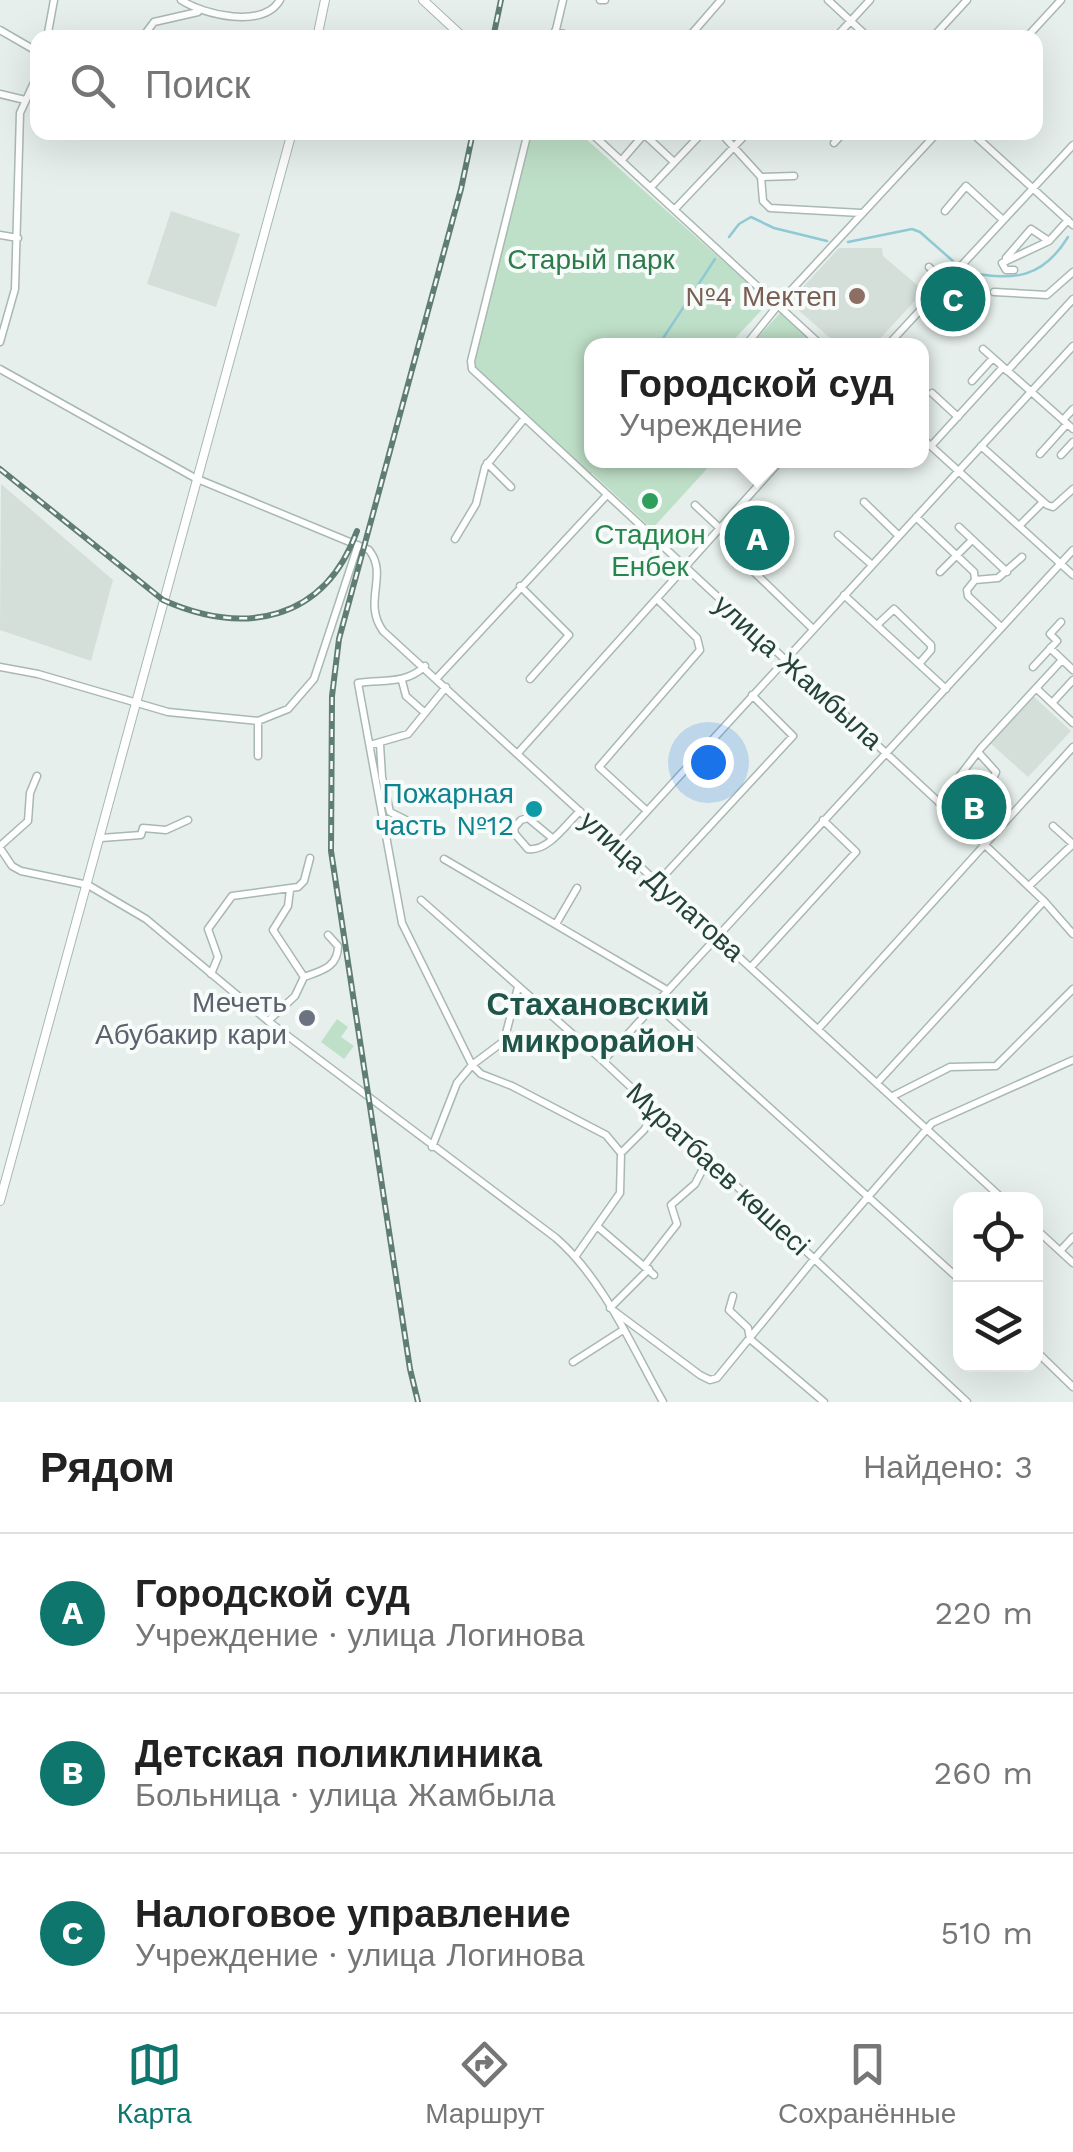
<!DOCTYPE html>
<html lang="ru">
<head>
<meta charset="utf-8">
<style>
  body { margin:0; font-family:"Work Sans",sans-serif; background:#f6f6f6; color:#222 }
  .controls { position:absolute; right:30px; bottom:30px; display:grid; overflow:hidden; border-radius:20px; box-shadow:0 10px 40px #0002 }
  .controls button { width:90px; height:90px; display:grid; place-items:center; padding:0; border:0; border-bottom:2px solid #e0e0e0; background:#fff; color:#222; font:50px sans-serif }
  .you { position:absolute; left:708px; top:762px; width:35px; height:35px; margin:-25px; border:8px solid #fff; border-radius:50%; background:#1a73e8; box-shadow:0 0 0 15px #1a73e833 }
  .badge { display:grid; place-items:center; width:65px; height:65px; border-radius:50%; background:#0f766e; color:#fff; font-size:32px; font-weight:700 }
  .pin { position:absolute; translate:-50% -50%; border:5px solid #fff; box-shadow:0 2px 10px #0006 }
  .popup { position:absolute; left:584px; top:338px; width:345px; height:130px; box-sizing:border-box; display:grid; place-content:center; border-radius:20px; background:#fff; filter:drop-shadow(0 2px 8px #0005); font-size:32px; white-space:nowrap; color:#767676 }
  .popup b { font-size:38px; color:#222 }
  .popup::after { content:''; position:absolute; left:50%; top:100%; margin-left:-20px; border:20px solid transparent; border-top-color:#fff }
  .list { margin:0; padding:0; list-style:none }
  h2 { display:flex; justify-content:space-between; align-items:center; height:130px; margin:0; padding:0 40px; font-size:42px }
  h2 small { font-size:32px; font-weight:400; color:#767676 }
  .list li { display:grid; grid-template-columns:65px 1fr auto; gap:30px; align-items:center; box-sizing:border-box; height:160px; padding:0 40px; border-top:2px solid #e0e0e0 }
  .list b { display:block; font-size:38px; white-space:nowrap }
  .list p { margin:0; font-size:32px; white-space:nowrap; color:#767676 }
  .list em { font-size:32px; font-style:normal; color:#767676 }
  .icon { flex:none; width:55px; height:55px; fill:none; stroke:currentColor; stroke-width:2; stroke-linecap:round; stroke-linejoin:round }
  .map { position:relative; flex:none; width:1073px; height:1402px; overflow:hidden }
  .search { position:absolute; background:#fff; box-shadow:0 10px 40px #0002; left:30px; right:30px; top:30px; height:110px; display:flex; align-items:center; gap:25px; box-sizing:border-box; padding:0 35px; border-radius:20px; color:#767676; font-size:38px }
  .sheet { height:610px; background:#fff }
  nav { display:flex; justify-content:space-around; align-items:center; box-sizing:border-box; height:140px; border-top:2px solid #e0e0e0; background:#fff; font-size:28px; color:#767676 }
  nav a { display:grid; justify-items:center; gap:5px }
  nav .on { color:#0f766e }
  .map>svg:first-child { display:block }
  .built { fill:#d4dfda }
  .green { fill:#bfe0c8 }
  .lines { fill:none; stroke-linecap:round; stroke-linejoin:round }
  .stream { stroke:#8ec9d4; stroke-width:2.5 }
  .minor-casing { stroke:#a8b8b2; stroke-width:9 }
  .tertiary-casing { stroke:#a8b8b2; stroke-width:10 }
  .minor { stroke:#fff; stroke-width:6 }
  .tertiary { stroke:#fff; stroke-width:8 }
  .rail-casing { stroke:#5f7d75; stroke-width:6 }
  .rail { stroke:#f7fbf9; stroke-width:2.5; stroke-dasharray:8; stroke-linecap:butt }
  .education-dot { fill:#8d6e63; stroke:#f7fbf9; stroke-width:4 }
  .leisure-dot { fill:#2e9e5b; stroke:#f7fbf9; stroke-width:4 }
  .culture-dot { fill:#0f9aa8; stroke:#f7fbf9; stroke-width:4 }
  .worship-dot { fill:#6b7280; stroke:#f7fbf9; stroke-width:4 }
  .labels { text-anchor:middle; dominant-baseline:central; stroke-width:8; stroke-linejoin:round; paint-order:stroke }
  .park-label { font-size:28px; fill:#2d7a4b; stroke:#f7fbf9 }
  .education-label { font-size:28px; fill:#785e54; stroke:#f7fbf9; text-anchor:end }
  .leisure-label { font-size:28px; fill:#27864d; stroke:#f7fbf9 }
  .street-label { font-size:28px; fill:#24423a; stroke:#f7fbf9 }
  .culture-label { font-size:28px; fill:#0d838f; stroke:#f7fbf9; text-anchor:end }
  .worship-label { font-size:28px; fill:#5b616d; stroke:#f7fbf9; text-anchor:end }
  .quarter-label { font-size:32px; font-weight:bold; fill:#1f5548; stroke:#f7fbf9 }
</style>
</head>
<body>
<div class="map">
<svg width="1073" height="1402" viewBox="0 0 1073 1402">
  <rect width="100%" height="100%" fill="#e6efeb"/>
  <!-- built -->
  <path class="built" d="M171,211L240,234L216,307L147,284Z
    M839,248H882L883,256L924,291L874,345H838L789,302Z
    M1,484L113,580L91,661L0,630Z
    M1031,694L1071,731L1028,777L988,741Z"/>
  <!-- green -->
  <path class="green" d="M532,133H557L586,139L769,302L729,345L592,346V460L714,461L652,529L592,473L589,477L473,366Z
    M780,313L815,345H751Z
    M337,1019L348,1027L341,1037L354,1046L344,1059L321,1042Z"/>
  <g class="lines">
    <!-- stream -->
    <path class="stream" d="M729,237L739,224L751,217L774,228L827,241
      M848,242L912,229L920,232L954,262
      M970,273C1015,280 1042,279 1068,237
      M658,346L715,259"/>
    <defs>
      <path id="minor" d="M181,0C204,15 263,29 280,0
        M600,0H605
        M828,0L869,38
        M0,30L38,52
        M555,31L577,38
        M47,38L54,0
        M142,38L154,22L198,12
        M554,38L563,0
        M688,38L721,0
        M835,38L870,0
        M932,38L967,0
        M1026,38L1061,0
        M0,94L25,100
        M528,132L471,361L472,369L985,845L1044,901L1073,934
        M590,132L822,346
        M720,132L761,177L763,201L770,208L861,213
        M971,132L1073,225
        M645,135L674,162
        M834,143L844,132
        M621,161L646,132
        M761,177L794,176
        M651,187L703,132
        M675,209L748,132
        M945,211L966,186L1003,220
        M0,235L18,238
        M1006,258L1031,229L1049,241
        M1002,263L1049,241L1068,220
        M1002,263L1006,270H1014
        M929,267L945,283
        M994,292L1047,295L1073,272
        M0,342L15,289L20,113L38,74
        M746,345L783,299L938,132
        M887,346L1073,145
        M983,349L1073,429
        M0,369L195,478L369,550C389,575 362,602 383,631L1004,1200
        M1007,371L1073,299
        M972,381L993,358
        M932,393L958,417
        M1063,420L1073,409
        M922,438L1073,575
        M931,446L1003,367
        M981,446L1047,505L1053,507L1073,489
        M1040,454L1067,424
        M1061,455L1073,442
        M487,463L511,487
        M864,502L899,536
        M695,505L743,550
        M916,517L974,572L975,580
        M1019,526L1043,502
        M959,527L1007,572
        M838,535L872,565
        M455,539L476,504L485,467L524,419
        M753,571L813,629
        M940,572L972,540
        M975,580L967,590L968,596L1001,627
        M975,580L998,578L1022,557
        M520,586L569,635L530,679
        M844,595L946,689
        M877,625L894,609L931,645V650L919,664
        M1050,648L1073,670
        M425,666C405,685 383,679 358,683L402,923L472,1065L481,1074L512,1086L606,1135L621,1153L620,1193L575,1257
        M0,667L38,674L168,712L258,721L288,709L314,679L358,545
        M1033,667L1057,641L1050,634L1061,622
        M437,678L606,496
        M402,681L406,696L424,712
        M1036,688L1073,723
        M1052,703L1073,680
        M258,721V756
        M380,744L382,777L390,812L406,820
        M370,745L408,734L446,687
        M978,752L996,772L988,790
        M518,753L781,460
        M939,803L981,748L1062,660
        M647,811L599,767L700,650L697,638L657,599
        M1053,826L1073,844
        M101,838L141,835L143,828L166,830L188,820
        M552,838L528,818L521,820L514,828L515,834L528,849C548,852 566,824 580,811
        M618,843L1073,346
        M0,846L28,821L30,793L37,776
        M0,848L12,866L21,871L88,885L146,919L268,1021L556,1238C604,1280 632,1347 663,1402
        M444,859L667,990
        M659,881L793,736L752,695
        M1029,886L1073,844
        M290,890L288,906L273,930L304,977
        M421,900L603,1061L967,1402
        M556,924L577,888
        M751,967L856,852L823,820
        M211,974L218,957L208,929L232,896L298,887L304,881L310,858
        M654,1003L960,1280
        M268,1021L295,996L304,977C320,971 338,968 338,946L328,935
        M819,1028L1073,747
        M603,1061L1073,550
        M877,1083L1044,901
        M893,1096L950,1067L996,1066L1073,989
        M432,1147L457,1083L472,1065L504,1041L518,987
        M621,1153L644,1130L656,1111
        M598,1227L654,1275
        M1036,1229L1073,1263
        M1060,1251L1073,1237
        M645,1265L677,1224L671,1205L695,1184L708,1159
        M733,1296L729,1310L748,1328L750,1339L824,1402
        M610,1308L649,1269
        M614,1311L700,1375L710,1380L717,1378L815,1258L932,1123L1073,1060
        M1036,1351L1073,1387
        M573,1362L623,1330"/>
      <path id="tertiary" d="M423,0L464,38
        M317,38L325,0
        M0,1201L292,132"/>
    </defs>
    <!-- minor casing -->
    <use href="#minor" class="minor-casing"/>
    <!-- tertiary casing -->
    <use href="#tertiary" class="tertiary-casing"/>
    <!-- minor -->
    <use href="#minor" class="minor"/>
    <!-- tertiary -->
    <use href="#tertiary" class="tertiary"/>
    <defs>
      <path id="rail" d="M493,38L501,0
        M0,469L163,600C244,636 324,622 357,531
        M418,1402L410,1369L331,851L332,696L339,639L461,189L473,132"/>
    </defs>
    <!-- rail casing -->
    <use href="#rail" class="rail-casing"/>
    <!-- rail -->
    <use href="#rail" class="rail"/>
  </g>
  <!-- markers -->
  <circle class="education-dot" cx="857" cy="296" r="10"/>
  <circle class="leisure-dot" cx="650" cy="501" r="10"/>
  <circle class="culture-dot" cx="534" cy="809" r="10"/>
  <circle class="worship-dot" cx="307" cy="1018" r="10"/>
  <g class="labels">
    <!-- park labels -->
    <g class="park-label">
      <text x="591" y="259">Старый парк</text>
    </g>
    <!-- education labels -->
    <g class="education-label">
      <text x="837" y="296">№4 Мектеп</text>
    </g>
    <!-- leisure labels -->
    <g class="leisure-label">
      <text x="650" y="534">Стадион<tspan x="650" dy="32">Енбек</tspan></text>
    </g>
    <!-- street labels -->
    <g class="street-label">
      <text transform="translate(798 672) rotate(42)">улица Жамбыла</text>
      <text transform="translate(662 886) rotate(42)">улица Дулатова</text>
      <text transform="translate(718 1169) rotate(43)">Мұратбаев көшесі</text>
    </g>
    <!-- culture labels -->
    <g class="culture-label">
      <text x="514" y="793">Пожарная<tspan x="514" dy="32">часть №12</tspan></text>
    </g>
    <!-- worship labels -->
    <g class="worship-label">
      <text x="287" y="1002">Мечеть<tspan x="287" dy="32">Абубакир кари</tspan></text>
    </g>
    <!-- quarter labels -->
    <g class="quarter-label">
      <text x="598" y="1004">Стахановский<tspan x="598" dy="37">микрорайон</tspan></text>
    </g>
  </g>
</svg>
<div class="controls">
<button><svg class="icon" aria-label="locate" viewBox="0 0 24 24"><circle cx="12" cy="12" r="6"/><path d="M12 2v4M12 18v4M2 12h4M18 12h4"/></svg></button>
<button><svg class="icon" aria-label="layers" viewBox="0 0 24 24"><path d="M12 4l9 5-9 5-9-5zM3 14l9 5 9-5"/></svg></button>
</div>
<div class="you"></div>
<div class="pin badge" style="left:757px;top:538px">A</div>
<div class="popup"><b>Городской суд</b>Учреждение</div>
<div class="pin badge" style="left:974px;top:807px">B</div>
<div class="pin badge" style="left:953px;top:299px">C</div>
<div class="search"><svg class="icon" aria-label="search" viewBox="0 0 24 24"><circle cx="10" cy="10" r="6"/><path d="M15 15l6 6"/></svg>Поиск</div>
</div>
<section class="sheet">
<h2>Рядом<small>Найдено: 3</small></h2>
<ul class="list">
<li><span class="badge">A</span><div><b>Городской суд</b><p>Учреждение · улица Логинова</p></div><em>220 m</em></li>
<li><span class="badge">B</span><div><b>Детская поликлиника</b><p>Больница · улица Жамбыла</p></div><em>260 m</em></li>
<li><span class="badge">C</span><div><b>Налоговое управление</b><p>Учреждение · улица Логинова</p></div><em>510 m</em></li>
</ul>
</section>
<nav>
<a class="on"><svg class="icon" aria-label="map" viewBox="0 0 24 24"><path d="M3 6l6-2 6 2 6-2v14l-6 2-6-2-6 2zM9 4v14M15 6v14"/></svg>Карта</a>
<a><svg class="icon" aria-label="directions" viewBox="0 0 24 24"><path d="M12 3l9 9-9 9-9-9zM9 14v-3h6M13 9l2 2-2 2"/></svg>Маршрут</a>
<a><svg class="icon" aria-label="saved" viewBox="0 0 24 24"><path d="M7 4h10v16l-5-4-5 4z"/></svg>Сохранённые</a>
</nav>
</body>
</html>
